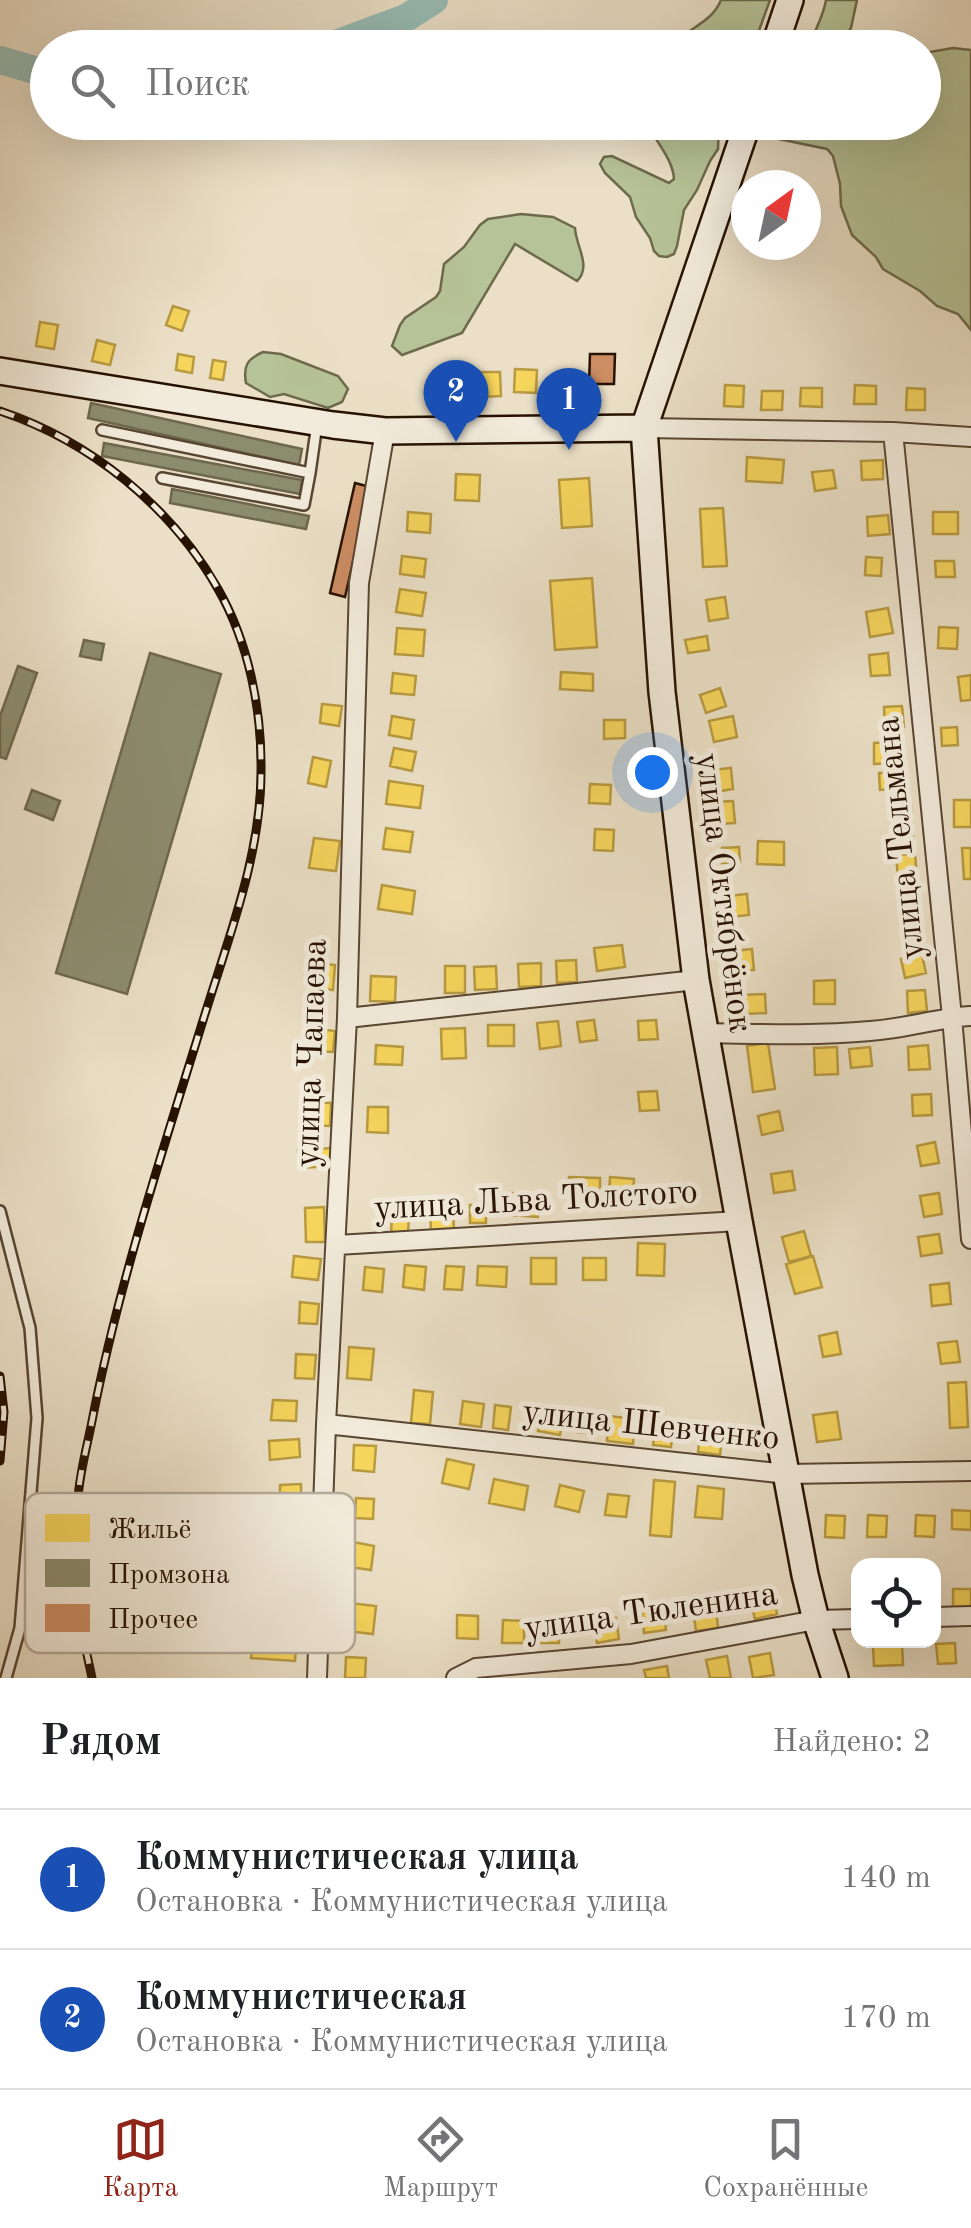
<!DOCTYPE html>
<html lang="ru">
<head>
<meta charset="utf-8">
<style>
  body { margin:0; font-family:"Old Standard TT",serif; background:#f2f2f2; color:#202124 }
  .controls { position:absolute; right:30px; bottom:30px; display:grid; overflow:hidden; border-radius:20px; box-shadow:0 10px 40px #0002 }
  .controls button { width:90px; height:90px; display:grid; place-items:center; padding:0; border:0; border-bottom:2px solid #e0e0e0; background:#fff; color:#202124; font:50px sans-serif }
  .compass { position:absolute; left:731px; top:170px; width:90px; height:90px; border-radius:50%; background:#fff; box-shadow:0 10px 40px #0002; rotate:33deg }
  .you { position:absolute; left:652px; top:772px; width:35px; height:35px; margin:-25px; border:8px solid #fff; border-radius:50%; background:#1a73e8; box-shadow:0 0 0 15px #1a73e833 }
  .badge { display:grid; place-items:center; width:65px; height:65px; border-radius:50%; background:#8f2418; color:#fff; font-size:32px; font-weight:700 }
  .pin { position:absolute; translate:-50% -82px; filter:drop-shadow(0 2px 5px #0008) }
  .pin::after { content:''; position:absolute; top:52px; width:35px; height:30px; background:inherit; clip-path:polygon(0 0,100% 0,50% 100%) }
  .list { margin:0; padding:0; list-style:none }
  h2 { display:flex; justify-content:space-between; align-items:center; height:130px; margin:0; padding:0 40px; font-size:42px }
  h2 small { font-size:32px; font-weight:400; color:#757577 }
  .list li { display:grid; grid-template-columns:65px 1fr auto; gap:30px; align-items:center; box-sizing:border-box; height:140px; padding:0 40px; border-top:2px solid #e0e0e0 }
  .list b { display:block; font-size:38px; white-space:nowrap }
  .list p { margin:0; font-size:32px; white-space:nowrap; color:#757577 }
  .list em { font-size:32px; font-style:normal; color:#757577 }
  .icon { flex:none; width:55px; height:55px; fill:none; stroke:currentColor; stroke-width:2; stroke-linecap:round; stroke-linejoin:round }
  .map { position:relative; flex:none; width:971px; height:1678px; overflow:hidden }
  .search { position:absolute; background:#fff; box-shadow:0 10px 40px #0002; left:30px; right:30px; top:30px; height:110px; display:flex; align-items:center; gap:25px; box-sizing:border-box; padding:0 35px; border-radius:55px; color:#757577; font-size:38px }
  .sheet { height:410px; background:#fff }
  nav { display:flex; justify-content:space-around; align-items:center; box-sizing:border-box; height:140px; border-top:2px solid #e0e0e0; background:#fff; font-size:28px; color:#757577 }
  nav a { display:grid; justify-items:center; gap:5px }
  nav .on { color:#8f2418 }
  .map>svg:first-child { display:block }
  .green { fill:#b6c297; stroke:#6e6a4c; stroke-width:2.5 }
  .homes { fill:#f6d55c; stroke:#b89a41; stroke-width:2.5 }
  .industry { fill:#8c8c6e; stroke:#6e674e; stroke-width:2.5 }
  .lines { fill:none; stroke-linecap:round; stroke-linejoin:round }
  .river { stroke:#98bdb6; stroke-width:28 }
  .building { fill:#cc8d63; stroke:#271202; stroke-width:2.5 }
  .lane-casing { stroke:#584633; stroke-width:14 }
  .street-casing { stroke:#584633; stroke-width:22 }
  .secondary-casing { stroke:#271202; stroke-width:30 }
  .lane { stroke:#f2ebdb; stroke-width:9 }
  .street { stroke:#f2ebdb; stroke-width:18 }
  .secondary { stroke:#f2ebdb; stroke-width:25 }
  .rail-casing { stroke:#271202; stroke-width:9 }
  .rail { stroke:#f2ebdb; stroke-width:5; stroke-dasharray:15; stroke-linecap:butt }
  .labels { text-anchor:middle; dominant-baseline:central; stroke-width:10; stroke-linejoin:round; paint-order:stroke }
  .street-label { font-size:35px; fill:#271202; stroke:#f2ebdb }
  .key { fill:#f2ebdb; stroke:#b5aa9a; stroke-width:2.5 }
  .key-label { font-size:28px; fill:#271202 }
</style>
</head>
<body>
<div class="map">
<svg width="971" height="1678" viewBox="0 0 971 1678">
  <rect width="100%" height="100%" fill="#ebe0c7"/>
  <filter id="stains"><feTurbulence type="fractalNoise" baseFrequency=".002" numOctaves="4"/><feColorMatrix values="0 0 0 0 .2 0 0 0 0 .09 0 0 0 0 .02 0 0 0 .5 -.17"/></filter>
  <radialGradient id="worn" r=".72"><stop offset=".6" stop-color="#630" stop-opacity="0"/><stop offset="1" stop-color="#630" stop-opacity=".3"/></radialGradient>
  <!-- green -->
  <path class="green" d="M721,0H770L753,47H678L679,39C694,26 713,20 721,0Z
    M826,0H857L851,28L843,39L860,37L891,47H809C814,31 823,18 826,0Z
    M953,48L971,50V330L958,314L937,306L920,291L883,269L876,257L852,235L841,206L840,184L833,156L827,149L779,139L770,129L771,122H924V53Z
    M647,123H719L718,149L710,161L697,190L684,210L677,246L674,254L667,257L659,256L654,251L650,238L636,217L630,197L605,173L600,164L604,157L612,156L669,183L674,179C673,159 655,141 647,123Z
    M521,214L553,217L575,228C576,247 592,266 577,281L515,244L462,333L402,355L392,346L400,325L405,318L436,297L440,291L444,264L464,247L480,225L488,219Z
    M263,352L281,354L338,376L348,389L342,402L328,408L284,394L270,397L246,383C243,366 247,359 263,352Z"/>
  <!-- homes -->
  <path class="homes" d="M173,306L189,311L182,331L166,325Z
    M40,322L58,325L54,349L36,346Z
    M97,340L115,345L110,365L92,361Z
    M178,354L194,357L192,373L176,370Z
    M213,360L226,362L223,380L210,378Z
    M515,369L537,370L536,393L514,392Z
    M481,372H500L501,396L482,397Z
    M725,385L744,386L743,407L724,406Z
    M855,385L876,386V404H854Z
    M454,388H471V407L453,406Z
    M801,388H822V407L800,406Z
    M907,388L925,389V410H906Z
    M762,391H783L782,410H761Z
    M747,457L784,460L782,483L746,481Z
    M883,460V479L862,480L861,461Z
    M833,470L836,488L815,491L812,472Z
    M456,474L480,475L479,501L455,500Z
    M589,478L592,526L562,528L559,480Z
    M723,508L727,566L703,567L700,509Z
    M408,512L431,514L430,533L407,531Z
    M933,512H958V534H933Z
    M888,515L890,534L868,536L867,517Z
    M402,556L426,559L424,577L400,574Z
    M866,557L882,558L881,576L865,575Z
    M935,561H954L955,577H936Z
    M592,578L597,647L555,650L550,581Z
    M400,589L426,593L422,616L396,612Z
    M725,597L728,618L709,621L706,600Z
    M888,608L893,633L870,637L866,612Z
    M939,627L958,628L957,649L938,648Z
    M397,628L425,630L423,656L395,654Z
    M707,636L709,650L688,653L685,640Z
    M888,653L890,675L871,676L869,655Z
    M561,672L593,674V691L560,689Z
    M393,673L416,676L414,695L391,693Z
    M971,675V700L961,701L958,677Z
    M720,688L726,706L706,713L700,695Z
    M322,704L342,706L339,726L320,723Z
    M902,706L904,727L885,728L884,707Z
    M392,716L414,720L411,739L389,735Z
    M733,716L737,737L714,742L709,721Z
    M604,720H625V738L604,739Z
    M957,727L958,745L942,746L941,728Z
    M893,742V763L874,764V743Z
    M394,748L416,752L412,771L390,766Z
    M313,757L331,761L326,787L308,783Z
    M731,768L733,789L715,792L712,770Z
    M906,772L907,788L880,790L879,773Z
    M389,781L423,786L420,808L386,804Z
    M590,784L611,785L610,804L589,803Z
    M954,800H971V827H954Z
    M733,801L735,823L716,824L714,802Z
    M911,806L913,839L894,840L892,807Z
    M386,828L413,832L410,852L383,849Z
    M595,829L614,830L613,851L594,850Z
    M314,838L340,841L336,871L309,868Z
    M758,841L784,842V865L757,864Z
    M739,847L740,862L722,863V848Z
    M962,848H971V879H964Z
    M915,854L917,876L898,877L896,855Z
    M382,885L415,891L412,914L378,909Z
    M747,894L749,915L730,917L728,896Z
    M921,911L923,933L904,934L902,913Z
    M622,945L625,967L597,971L594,948Z
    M752,949L754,970L735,972L733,951Z
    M922,955L926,973L905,978L901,959Z
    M576,960L577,982L557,983L556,961Z
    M318,963L335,965L333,990L316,988Z
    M541,963V986L519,987L518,964Z
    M445,966H465V993H445Z
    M496,966L497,989L475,990L474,967Z
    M371,976L396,977L395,1002L370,1001Z
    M835,980V1004H814V981Z
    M925,990L927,1011L908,1013L907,991Z
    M765,994L766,1013L745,1014L743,995Z
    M594,1020L597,1040L580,1042L577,1022Z
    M656,1020L658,1039L639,1040L638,1021Z
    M558,1021L561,1046L540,1049L537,1023Z
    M488,1025H514V1046H488Z
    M465,1028L466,1058L442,1059L441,1029Z
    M318,1029L335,1031L333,1052L316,1051Z
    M768,1043L775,1089L753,1092L747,1046Z
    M376,1045L403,1047L402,1065L375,1064Z
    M928,1045L930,1069L909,1070L908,1047Z
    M837,1047L838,1074L815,1075L814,1048Z
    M870,1047L872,1066L851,1068L849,1049Z
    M657,1091L659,1110L640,1111L638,1092Z
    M931,1094L932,1115L913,1116L912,1095Z
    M310,1102L331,1103L330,1126L309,1125Z
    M368,1107H388V1133L367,1132Z
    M779,1111L783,1130L762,1135L758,1116Z
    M935,1142L939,1163L921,1166L917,1146Z
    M333,1148L334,1166L299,1168L298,1150Z
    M792,1171L795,1190L774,1193L771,1174Z
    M569,1177L600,1178V1195L568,1194Z
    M610,1177L634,1179L633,1196L609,1195Z
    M511,1193L539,1195L538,1217L510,1215Z
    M939,1193L942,1214L924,1217L920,1196Z
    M453,1204L454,1232L431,1233L430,1205Z
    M470,1205H486V1223H470Z
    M324,1207L325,1242H306L305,1208Z
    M392,1212H409L408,1237H391Z
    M804,1231L811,1256L789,1262L782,1237Z
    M939,1234L942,1253L921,1256L918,1237Z
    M638,1243L665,1244L664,1276L637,1275Z
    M294,1256L321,1259L318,1280L292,1277Z
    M813,1256L822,1287L795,1294L786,1264Z
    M531,1258H556V1284H531Z
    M583,1258H606V1280H583Z
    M405,1265L426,1267L424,1290L403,1287Z
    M446,1266L464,1267L462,1290L444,1289Z
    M478,1266L507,1267L506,1287L477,1285Z
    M365,1267L384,1269L382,1292L363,1290Z
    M949,1283L951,1304L932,1306L930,1285Z
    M300,1302L319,1304L317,1324L299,1323Z
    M837,1332L841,1354L823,1357L819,1336Z
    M957,1341L960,1362L941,1364L938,1343Z
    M349,1347L374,1349L371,1380L347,1378Z
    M296,1354L316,1355L314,1379L295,1378Z
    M966,1382L968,1427L950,1428L948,1383Z
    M414,1390L433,1392L430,1424L411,1423Z
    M273,1400L297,1401L296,1421L271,1420Z
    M463,1401L484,1404L481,1427L460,1424Z
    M495,1405L511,1407L508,1430L493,1428Z
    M541,1408L564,1412L560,1435L538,1431Z
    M580,1410L601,1412L599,1434L578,1432Z
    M837,1412L841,1439L817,1442L813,1415Z
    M609,1416L635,1419L633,1444L607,1441Z
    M657,1419L674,1421L671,1447L653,1445Z
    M701,1424L723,1427L720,1455L698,1452Z
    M299,1439L300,1457L270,1460L269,1441Z
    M354,1445L376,1446L374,1472L353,1470Z
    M447,1459L474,1465L469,1489L442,1483Z
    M494,1479L528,1486L524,1510L489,1503Z
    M654,1480L675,1482L671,1537L650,1535Z
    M301,1484V1508H280V1485Z
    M560,1485L584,1491L579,1512L555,1506Z
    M698,1486L724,1489L722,1519L695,1517Z
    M608,1494L629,1496L626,1517L605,1515Z
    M356,1498L374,1499L373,1519L355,1518Z
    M952,1510L971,1511V1530L952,1529Z
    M826,1515L845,1516L844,1538L825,1537Z
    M868,1515L887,1516L886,1537H867Z
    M916,1515L935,1516L934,1537L915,1536Z
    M353,1542L374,1546L371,1570L349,1567Z
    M953,1589H971V1608H953Z
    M773,1593L777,1614L755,1619L750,1598Z
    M349,1603L376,1606L373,1634L346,1631Z
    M663,1607L666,1630L644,1633L642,1610Z
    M716,1607L718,1628L696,1631L693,1610Z
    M457,1615L478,1616V1639L457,1638Z
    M616,1618L619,1639L597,1643L593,1622Z
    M503,1620L524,1621V1643H502Z
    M538,1620H560L559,1643H538Z
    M253,1631L297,1634L295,1661L251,1658Z
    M955,1643L956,1663L938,1664L936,1644Z
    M902,1644L903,1665L874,1666L873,1646Z
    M770,1653L774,1675L753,1678L749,1657Z
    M727,1656L731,1678H710L706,1660Z
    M346,1657L366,1658L365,1678H345Z
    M667,1666L669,1678H646L644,1670Z"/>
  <!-- industry -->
  <path class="industry" d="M91,403L302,449L299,465L88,418Z
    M104,443L302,480L300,494L102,456Z
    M172,489L309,516L306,529L170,503Z
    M84,640L104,644L101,660L80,656Z
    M150,653L221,674L127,994L56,973Z
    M18,666L37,673L6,759L0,757V716Z
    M32,790L60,801L53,820L25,809Z"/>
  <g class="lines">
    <!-- river -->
    <path class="river" d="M325,48L406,18L434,0
      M0,60L48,74"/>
  </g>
  <!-- building -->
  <path class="building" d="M590,354H615L614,384H589Z
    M355,483L370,487L345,597L330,593Z"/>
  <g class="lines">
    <defs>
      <path id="lane" d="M102,430L310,473L317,424
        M162,478L304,505L310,473
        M0,1211L30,1328L37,1418L20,1628L6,1678"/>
      <path id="street" d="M644,428L893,432L971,437
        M893,432L952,1017L971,1239
        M347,1018L696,980
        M706,1033C761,1034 815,1036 870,1031C904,1029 937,1018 971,1016
        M337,1245L739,1221
        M326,1424L787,1474L971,1471
        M934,1617L971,1616
        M317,1678L326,1424L347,1018L359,583L385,431
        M456,1678L476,1668L631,1654L816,1620L858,1619"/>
      <path id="secondary" d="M774,48L790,0
        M748,122L644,428L662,692L696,980L739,1221L805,1575L816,1620L835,1678
        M0,371L333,425L385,431L644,428"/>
    </defs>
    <!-- lane casing -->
    <use href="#lane" class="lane-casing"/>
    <!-- street casing -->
    <use href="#street" class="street-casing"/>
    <!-- secondary casing -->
    <use href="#secondary" class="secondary-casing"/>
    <!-- lane -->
    <use href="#lane" class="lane"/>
    <!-- street -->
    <use href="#street" class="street"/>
    <!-- secondary -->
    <use href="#secondary" class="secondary"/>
    <defs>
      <path id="rail" d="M0,411C90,441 171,506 218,589C249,643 262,711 261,772C261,855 229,936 205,1014C164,1147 120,1279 93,1416C88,1443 80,1470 78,1498C75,1522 73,1565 76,1588C78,1618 86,1649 92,1678
        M0,1376L4,1412L0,1461"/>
    </defs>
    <!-- rail casing -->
    <use href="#rail" class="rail-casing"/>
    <!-- rail -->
    <use href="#rail" class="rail"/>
  </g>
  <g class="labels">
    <!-- street labels -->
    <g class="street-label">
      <text transform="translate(901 838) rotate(-96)">улица Тельмана</text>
      <text transform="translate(723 893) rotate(83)">улица Октябрёнок</text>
      <text transform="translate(312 1053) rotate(-88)">улица Чапаева</text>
      <text transform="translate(536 1201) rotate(-3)">улица Льва Толстого</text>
      <text transform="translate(651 1426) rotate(6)">улица Шевченко</text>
      <text transform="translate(651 1612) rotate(-8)">улица Тюленина</text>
    </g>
  </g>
  <!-- legend -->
  <rect x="25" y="1493" width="330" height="160" rx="15" class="key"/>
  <rect x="45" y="1514" width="45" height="28" fill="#f6d55c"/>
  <rect x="45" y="1559" width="45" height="28" fill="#8c8c6e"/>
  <rect x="45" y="1604" width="45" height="28" fill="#cc8d63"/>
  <g class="key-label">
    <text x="108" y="1538">Жильё</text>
    <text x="108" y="1583">Промзона</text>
    <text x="108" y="1628">Прочее</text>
  </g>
  <rect width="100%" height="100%" filter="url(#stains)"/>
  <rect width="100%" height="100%" fill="url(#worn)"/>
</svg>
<div class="controls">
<button><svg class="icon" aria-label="locate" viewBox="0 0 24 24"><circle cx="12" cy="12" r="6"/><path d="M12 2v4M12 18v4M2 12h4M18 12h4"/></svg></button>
</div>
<svg class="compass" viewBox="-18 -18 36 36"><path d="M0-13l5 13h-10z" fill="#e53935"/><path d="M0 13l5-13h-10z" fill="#757577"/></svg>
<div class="you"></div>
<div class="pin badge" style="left:569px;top:450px;background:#1a4fb4">1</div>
<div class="pin badge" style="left:456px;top:442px;background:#1a4fb4">2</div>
<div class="search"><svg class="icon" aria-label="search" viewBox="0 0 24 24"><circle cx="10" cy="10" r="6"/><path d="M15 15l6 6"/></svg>Поиск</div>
</div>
<section class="sheet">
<h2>Рядом<small>Найдено: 2</small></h2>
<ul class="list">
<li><span class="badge" style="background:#1a4fb4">1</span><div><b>Коммунистическая улица</b><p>Остановка · Коммунистическая улица</p></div><em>140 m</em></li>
<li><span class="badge" style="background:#1a4fb4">2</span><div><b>Коммунистическая</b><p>Остановка · Коммунистическая улица</p></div><em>170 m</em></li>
</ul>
</section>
<nav>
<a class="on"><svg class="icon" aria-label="map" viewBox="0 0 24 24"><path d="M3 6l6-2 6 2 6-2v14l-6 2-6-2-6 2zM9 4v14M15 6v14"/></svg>Карта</a>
<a><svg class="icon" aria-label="directions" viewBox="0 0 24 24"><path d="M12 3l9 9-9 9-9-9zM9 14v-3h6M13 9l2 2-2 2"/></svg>Маршрут</a>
<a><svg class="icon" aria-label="saved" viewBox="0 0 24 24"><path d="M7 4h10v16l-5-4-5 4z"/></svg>Сохранённые</a>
</nav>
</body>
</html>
